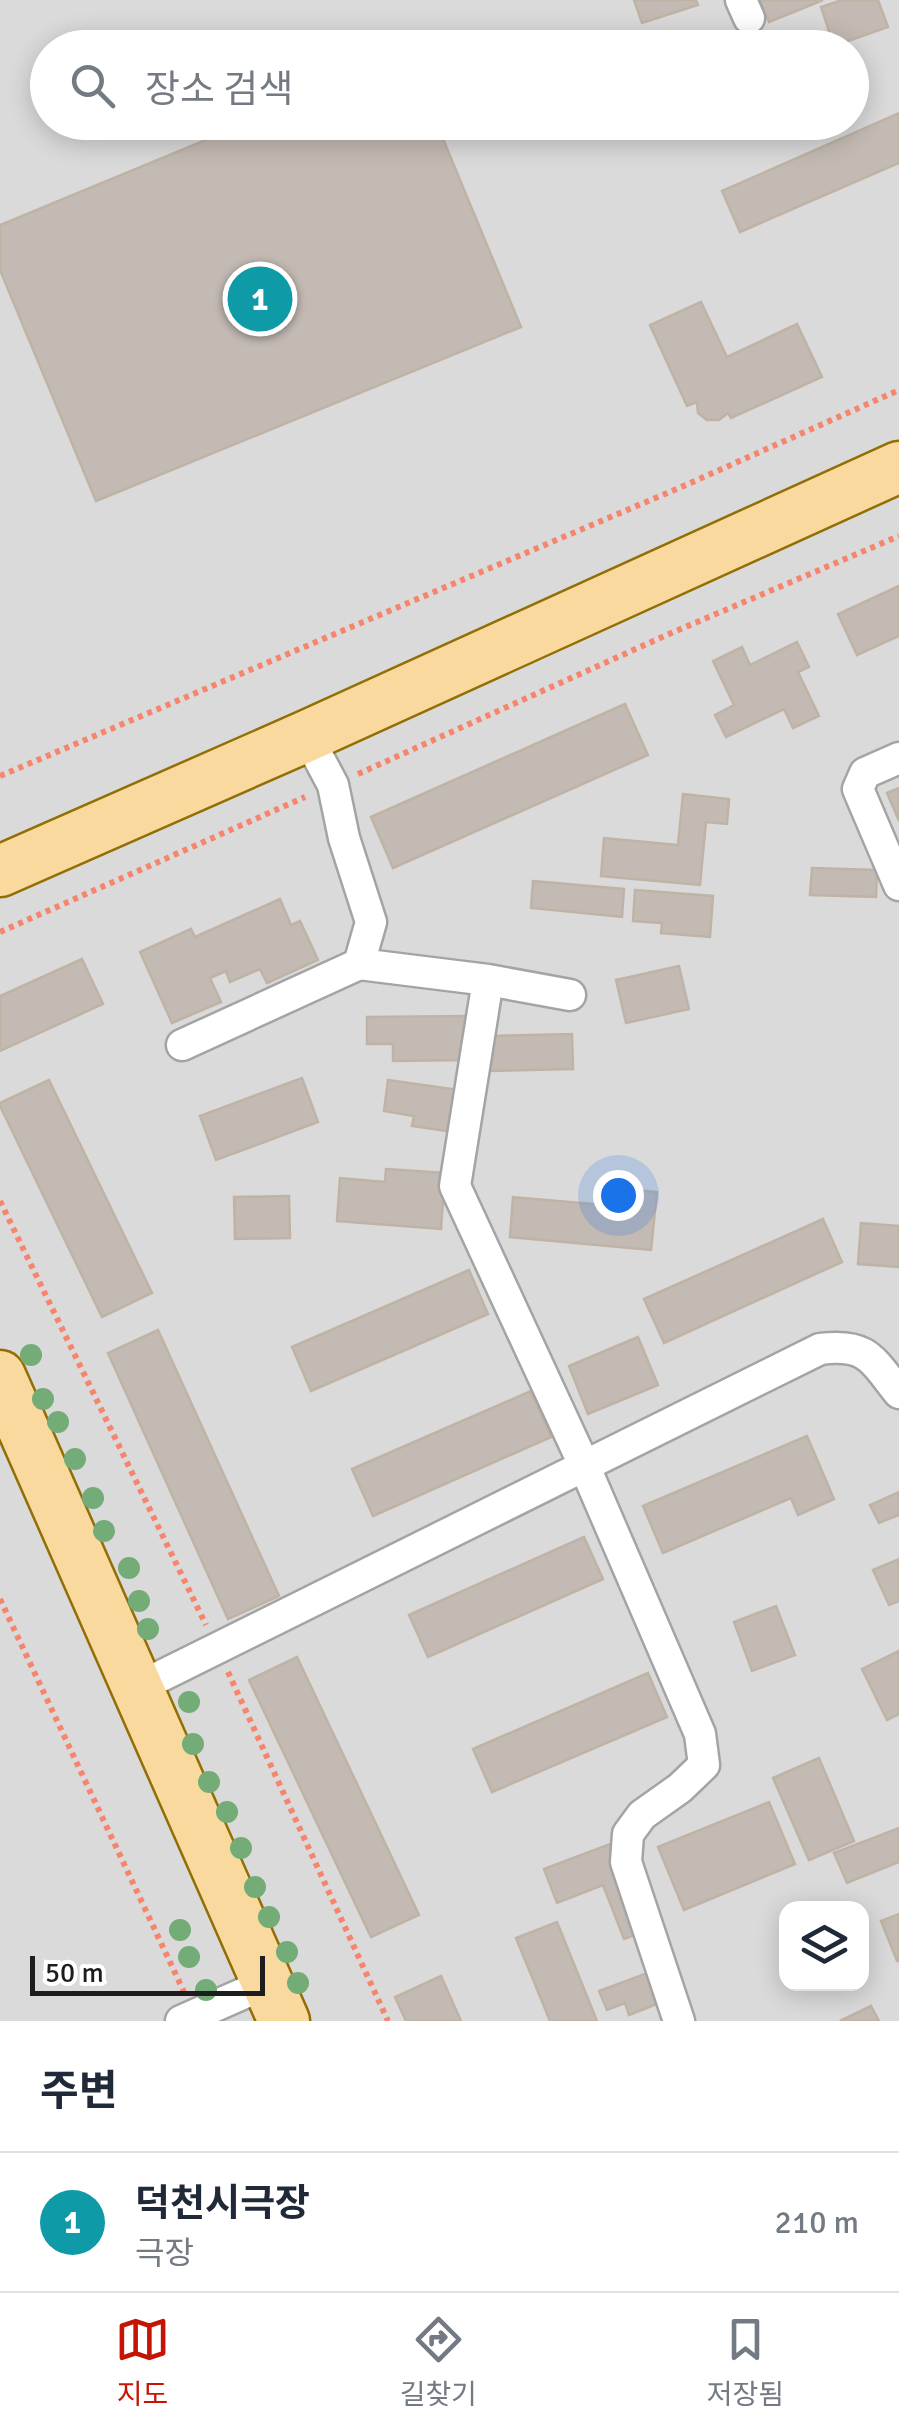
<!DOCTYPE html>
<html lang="ko">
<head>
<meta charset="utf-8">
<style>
  body { margin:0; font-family:Signika,"Noto Sans KR",sans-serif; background:#f6f6f7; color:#1f2937 }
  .controls { position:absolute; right:30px; bottom:30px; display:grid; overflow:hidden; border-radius:20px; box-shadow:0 5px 25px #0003 }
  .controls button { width:90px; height:90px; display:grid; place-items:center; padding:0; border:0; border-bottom:2px solid #e0e1e3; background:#fff; color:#1f2937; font:50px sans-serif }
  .scale { position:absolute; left:30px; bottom:25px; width:235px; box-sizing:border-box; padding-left:10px; border:5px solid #1d1d1d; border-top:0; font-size:28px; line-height:35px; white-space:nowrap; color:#1d1d1d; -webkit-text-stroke:8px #fff; paint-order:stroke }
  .you { position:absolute; left:618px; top:1195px; width:35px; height:35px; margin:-25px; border:8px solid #fff; border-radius:50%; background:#1a73e8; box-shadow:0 0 0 15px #1a73e833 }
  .badge { display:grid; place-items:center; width:65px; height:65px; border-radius:50%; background:#c51406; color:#fff; font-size:32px; font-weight:700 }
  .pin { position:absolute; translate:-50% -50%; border:5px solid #fff; box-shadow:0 2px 10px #0006 }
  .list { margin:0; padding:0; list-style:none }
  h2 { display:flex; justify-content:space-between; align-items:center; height:130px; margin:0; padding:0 40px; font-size:42px }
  h2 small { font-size:32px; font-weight:400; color:#747a83 }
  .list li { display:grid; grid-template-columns:65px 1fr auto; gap:30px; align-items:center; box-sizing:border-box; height:140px; padding:0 40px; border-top:2px solid #e0e1e3 }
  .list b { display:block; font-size:38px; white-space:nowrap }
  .list p { margin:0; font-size:32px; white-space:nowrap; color:#747a83 }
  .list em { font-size:32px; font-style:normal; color:#747a83 }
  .icon { flex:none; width:55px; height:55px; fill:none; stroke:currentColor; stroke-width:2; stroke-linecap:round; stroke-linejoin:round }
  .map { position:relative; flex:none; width:899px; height:2021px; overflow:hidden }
  .search { position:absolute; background:#fff; box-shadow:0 5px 25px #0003; left:30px; right:30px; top:30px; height:110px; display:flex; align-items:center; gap:25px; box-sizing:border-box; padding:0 35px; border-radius:55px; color:#747a83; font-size:38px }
  .sheet { height:270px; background:#fff }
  nav { display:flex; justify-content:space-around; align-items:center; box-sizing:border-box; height:140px; border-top:2px solid #e0e1e3; background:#fff; font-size:28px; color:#747a83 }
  nav a { display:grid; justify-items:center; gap:5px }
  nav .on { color:#c51406 }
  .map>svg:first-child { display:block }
  .residential { fill:#dbdada; fill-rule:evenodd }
  .building { fill:#c3bab3; stroke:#bfb3a6; stroke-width:2.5 }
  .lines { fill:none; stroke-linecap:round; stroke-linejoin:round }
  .street-casing { stroke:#a4a4a4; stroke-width:35 }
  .primary-casing { stroke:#926e04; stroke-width:55 }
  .path { stroke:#f6856d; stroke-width:6; stroke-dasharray:5 5; stroke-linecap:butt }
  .street { stroke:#fff; stroke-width:30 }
  .primary { stroke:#f9d99d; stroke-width:50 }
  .tree { fill:#73ac77 }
</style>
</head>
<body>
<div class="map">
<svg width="899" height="2021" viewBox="0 0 899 2021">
  <rect width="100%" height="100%" fill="#eeebe3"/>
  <!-- residential -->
  <path class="residential" d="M0,0H899V2021H0ZM48,48H852V122H48ZM786,1908H862V1984H786Z"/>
  <!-- building -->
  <path class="building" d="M634,0H696L698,5L642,23Z
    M760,0H823L769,22Z
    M842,0H878L888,27L834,46L821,7Z
    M899,113V163L740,232L722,191Z
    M249,122H436L521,327L96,501L0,270V225Z
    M701,302L727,357L797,324L822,377L731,418L728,413L719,420H707L698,413L697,402L687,406L650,325Z
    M899,586V636L857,655L838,614Z
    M797,642L809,667L798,672L819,716L793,728L784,709L726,737L715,715L734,705L713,661L742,647L750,665Z
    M625,704L648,755L393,868L371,817Z
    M899,788V821L887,793Z
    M683,794L729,799L727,824L706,822L700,885L601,876L604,838L678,845Z
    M812,868L877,870L876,897L810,895Z
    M533,881L624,889L622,917L531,908Z
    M635,890L713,896L710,937L661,933L662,923L633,921Z
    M280,899L291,925L300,921L318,960L267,983L260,969L230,982L226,971L210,978L221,1002L172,1023L140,952L191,929L195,937Z
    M82,959L103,1004L0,1051V996Z
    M679,966L689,1009L626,1023L616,980Z
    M469,1016V1060L393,1061V1044H367V1017Z
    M572,1034L573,1069L489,1071L488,1036Z
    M302,1078L318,1122L216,1160L200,1116Z
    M49,1080L152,1293L102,1317L0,1106V1103Z
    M388,1080L459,1090L454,1132L412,1126L414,1116L384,1111Z
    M386,1169L445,1173L441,1229L337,1221L340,1178L385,1182Z
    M606,1187L657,1192L651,1250L510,1237L513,1197L604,1205Z
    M289,1196L290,1238L235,1239L234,1197Z
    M823,1219L842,1262L664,1343L644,1299Z
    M861,1223L899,1226V1267L858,1264Z
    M469,1270L488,1314L311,1391L292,1347Z
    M158,1330L279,1596L228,1619L108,1353Z
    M638,1337L658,1385L588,1414L569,1366Z
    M531,1391L551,1437L373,1516L352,1469Z
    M807,1436L834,1499L798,1515L791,1498L663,1553L643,1506Z
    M899,1492V1515L879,1523L870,1505Z
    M584,1537L603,1579L428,1657L409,1615Z
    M899,1559V1601L889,1605L873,1570Z
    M776,1606L795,1655L752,1671L734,1622Z
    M899,1651V1714L887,1720L862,1669Z
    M297,1657L419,1915L371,1937L249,1680Z
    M648,1673L667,1717L492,1792L473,1749Z
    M819,1758L854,1841L809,1860L773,1778Z
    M769,1802L795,1864L684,1910L658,1847Z
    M899,1828V1862L847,1883L834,1853Z
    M610,1844L643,1932L624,1939L603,1885L557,1903L544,1869Z
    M899,1914V1961H897L881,1921Z
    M557,1922L597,2021H550L516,1938Z
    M650,1972L662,2002L629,2015L625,2003L607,2010L599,1991Z
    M441,1976L461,2021H406L395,1997Z
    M871,2006L879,2021H840Z"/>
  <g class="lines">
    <defs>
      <path id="street" d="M741,0L749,18
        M899,758L865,773L858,789L899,885
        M359,964L488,980L570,995
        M488,980L455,1186L584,1465L700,1734L704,1765L680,1788L642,1815L628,1834L626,1862L679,2021
        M182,1045L359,964L371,922L344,838L333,785L307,736
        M137,1688L820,1349C867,1343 872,1359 899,1393
        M181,2021L267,1983"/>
      <path id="primary" d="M0,871L307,736L899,467
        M0,1376L284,2021"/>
    </defs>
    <!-- street casing -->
    <use href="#street" class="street-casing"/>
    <!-- primary casing -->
    <use href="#primary" class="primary-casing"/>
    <!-- path -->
    <path class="path" d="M358,774L669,634L899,536
      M0,776L679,488L899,390
      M0,932L305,797
      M0,1201L206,1625
      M0,1599L184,1992
      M228,1672L388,2021"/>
    <!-- street -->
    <use href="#street" class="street"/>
    <!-- primary -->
    <use href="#primary" class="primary"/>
  </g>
  <!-- trees -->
  <g class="tree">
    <circle cx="31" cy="1355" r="11"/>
    <circle cx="43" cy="1399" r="11"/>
    <circle cx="58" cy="1422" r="11"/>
    <circle cx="75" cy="1459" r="11"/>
    <circle cx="93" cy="1498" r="11"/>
    <circle cx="104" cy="1531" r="11"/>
    <circle cx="129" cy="1568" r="11"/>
    <circle cx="139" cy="1601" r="11"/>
    <circle cx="148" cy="1629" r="11"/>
    <circle cx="189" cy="1702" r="11"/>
    <circle cx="193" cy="1744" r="11"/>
    <circle cx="209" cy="1782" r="11"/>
    <circle cx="227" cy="1812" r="11"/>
    <circle cx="241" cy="1848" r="11"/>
    <circle cx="255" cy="1887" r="11"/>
    <circle cx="269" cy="1917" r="11"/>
    <circle cx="180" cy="1930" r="11"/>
    <circle cx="287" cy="1952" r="11"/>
    <circle cx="189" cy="1957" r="11"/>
    <circle cx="298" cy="1983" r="11"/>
    <circle cx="206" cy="1990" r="11"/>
  </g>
</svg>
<div class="controls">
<button><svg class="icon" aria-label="layers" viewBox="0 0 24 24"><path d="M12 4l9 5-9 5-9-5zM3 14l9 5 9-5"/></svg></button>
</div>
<div class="scale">50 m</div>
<div class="you"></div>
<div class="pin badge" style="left:260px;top:299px;background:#0f9aa8">1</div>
<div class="search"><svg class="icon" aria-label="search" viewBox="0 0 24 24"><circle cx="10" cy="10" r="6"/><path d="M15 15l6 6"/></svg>장소 검색</div>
</div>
<section class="sheet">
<h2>주변<small></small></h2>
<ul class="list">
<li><span class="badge" style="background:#0f9aa8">1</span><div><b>덕천시극장</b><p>극장</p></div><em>210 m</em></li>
</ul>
</section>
<nav>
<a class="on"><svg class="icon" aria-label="map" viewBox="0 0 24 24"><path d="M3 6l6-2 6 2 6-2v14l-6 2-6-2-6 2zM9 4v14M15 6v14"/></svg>지도</a>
<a><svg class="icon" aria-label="directions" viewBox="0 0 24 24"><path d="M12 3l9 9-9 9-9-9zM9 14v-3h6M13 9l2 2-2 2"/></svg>길찾기</a>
<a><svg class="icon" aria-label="saved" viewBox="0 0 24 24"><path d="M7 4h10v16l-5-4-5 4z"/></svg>저장됨</a>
</nav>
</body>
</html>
